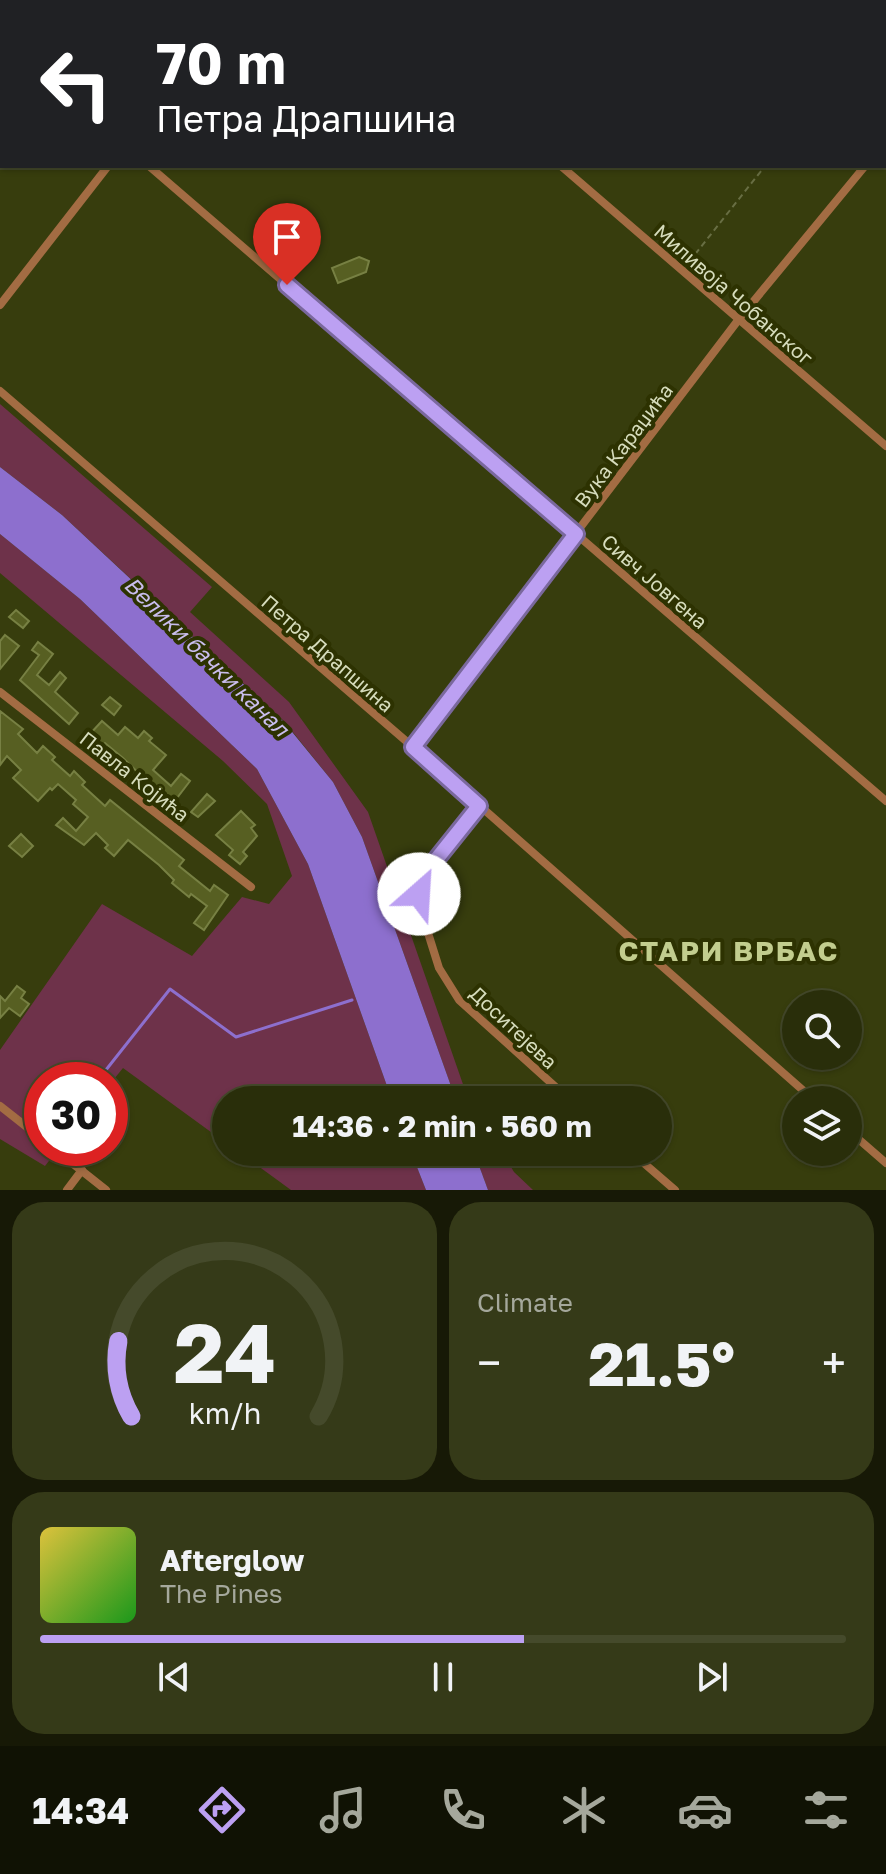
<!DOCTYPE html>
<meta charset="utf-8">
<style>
:root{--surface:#292e0a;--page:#353a18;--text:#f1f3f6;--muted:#a5a89c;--line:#454a2b;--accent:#bca0f2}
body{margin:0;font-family:"Golos Text",sans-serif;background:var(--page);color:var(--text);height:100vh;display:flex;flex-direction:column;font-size:30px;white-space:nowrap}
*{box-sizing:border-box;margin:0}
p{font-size:26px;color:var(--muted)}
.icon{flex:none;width:44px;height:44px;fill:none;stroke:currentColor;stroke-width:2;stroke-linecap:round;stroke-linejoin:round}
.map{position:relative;height:1190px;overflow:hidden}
.details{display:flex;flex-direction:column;gap:12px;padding:12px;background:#171906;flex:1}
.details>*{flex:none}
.hud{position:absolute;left:0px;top:0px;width:886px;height:168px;box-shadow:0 2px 6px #0004,0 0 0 2px var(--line);background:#202124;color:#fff;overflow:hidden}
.buttons{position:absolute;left:782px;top:990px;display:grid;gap:16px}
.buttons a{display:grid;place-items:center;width:80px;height:80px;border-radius:50%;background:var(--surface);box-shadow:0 2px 6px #0004,0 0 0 2px var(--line);font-size:40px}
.speed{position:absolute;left:24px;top:1062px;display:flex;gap:16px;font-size:40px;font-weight:700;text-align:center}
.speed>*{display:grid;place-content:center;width:104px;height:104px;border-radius:50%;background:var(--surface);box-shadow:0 2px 6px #0004,0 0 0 2px var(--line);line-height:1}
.speed .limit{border:12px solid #d22;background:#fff;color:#111}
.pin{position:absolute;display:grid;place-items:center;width:68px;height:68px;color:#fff;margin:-82px -34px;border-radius:50% 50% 50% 0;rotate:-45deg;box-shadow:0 0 8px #0007}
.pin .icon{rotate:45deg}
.me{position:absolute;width:88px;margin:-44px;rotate:26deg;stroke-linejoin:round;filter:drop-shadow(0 0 6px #0008)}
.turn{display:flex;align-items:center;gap:28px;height:168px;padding:0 24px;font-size:36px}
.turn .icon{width:104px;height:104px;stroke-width:2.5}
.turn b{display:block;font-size:56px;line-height:68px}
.big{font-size:60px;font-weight:700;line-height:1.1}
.details .tile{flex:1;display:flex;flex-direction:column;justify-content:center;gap:12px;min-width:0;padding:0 28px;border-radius:32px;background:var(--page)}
.details .dial{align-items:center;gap:0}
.dial svg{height:208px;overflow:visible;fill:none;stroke:var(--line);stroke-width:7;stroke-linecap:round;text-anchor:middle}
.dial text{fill:var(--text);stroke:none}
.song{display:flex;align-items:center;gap:24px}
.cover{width:96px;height:96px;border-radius:12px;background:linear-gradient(135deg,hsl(50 70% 55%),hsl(120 70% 35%))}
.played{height:8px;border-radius:4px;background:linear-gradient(90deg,var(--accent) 60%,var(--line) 60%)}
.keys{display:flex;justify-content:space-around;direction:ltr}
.heat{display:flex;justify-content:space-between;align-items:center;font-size:44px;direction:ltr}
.details .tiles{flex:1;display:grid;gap:12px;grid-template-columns:1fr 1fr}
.tile:last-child{grid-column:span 2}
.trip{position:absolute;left:212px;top:1086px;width:460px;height:80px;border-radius:40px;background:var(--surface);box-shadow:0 2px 6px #0004,0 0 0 2px var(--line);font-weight:700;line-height:80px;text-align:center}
.menu{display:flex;height:128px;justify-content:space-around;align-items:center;background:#101204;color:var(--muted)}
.menu .icon{width:56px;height:56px}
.menu .current{color:var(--accent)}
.menu b{font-size:36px;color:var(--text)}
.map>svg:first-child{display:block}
</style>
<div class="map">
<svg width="886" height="1190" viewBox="0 0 886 1190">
<rect width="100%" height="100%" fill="#373d0d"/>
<g fill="#6e324a">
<polygon points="0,404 212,587 190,612 289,702 368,812 465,1090 471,1100 456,1100 362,837 333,782 284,721 62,515 0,467"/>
<polygon points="0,534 80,599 257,769 308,864 392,1100 226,1100 226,1143 123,1068 110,1084 110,1080 42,1080 42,1148 59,1148 45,1166 0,1139 0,1050 102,904 192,956 242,897 269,904 292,876 267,804 223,761 0,573"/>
<polygon points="239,1152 411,1152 426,1190 291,1190"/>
<polygon points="474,1152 502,1152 514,1172 533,1190 488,1190"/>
</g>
<g fill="#8d6fce">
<polygon points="0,467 62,515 284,722 333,782 362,837 456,1100 392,1100 308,864 257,769 80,599 0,534"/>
<polygon points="411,1152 474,1152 488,1190 426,1190"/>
</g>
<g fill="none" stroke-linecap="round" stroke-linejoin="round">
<polyline stroke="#8d6fce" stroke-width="3" points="98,1080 170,989 236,1037 352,1000"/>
</g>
<g fill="#575f22" stroke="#778043" stroke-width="2">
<polygon points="359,257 369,261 366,272 338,283 332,268"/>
<polygon points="16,610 29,621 23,628 9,617"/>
<polygon points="5,635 19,646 0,669 0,641"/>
<polygon points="38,642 53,654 37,675 49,685 60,672 66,678 55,692 78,713 69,724 20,680 39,655 32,650"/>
<polygon points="110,697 121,706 114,715 102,705"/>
<polygon points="0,711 23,729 18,734 37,753 43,746 55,757 52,760 70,776 74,771 85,782 82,785 105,806 110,800 184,860 179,866 210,891 214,885 228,895 204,930 194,923 207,906 191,894 189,897 172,883 174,880 159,865 128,840 114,856 105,848 108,845 96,833 84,845 56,825 63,818 76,831 88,817 73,804 76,800 58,784 52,790 50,788 38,801 13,778 21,770 7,756 0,765"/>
<polygon points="102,721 118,735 125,727 138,738 144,731 152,738 149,741 166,755 153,770 171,786 181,774 190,781 170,807 144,785 147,781 123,758 105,743 102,746 89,735"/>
<polygon points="207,794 215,801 198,817 191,812"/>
<polygon points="241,811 255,825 251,828 257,836 243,852 247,856 240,864 229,855 233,850 216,835"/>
<polygon points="21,834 33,846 22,857 9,846"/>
<polygon points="17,986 25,992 21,998 29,1004 20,1016 9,1008 0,1018 0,996 5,1001"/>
</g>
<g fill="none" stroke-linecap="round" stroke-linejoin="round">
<g stroke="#686e43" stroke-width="2" stroke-dasharray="6 4" stroke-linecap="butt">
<polyline points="884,17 886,14"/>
<polyline points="689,262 765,166"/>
</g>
<g stroke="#a36c43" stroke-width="8">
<polyline points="370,0 372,2"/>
<polyline points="562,0 565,2"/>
<polyline points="652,0 655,2"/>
<polyline points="237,2 239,0"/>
<polyline points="535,2 537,0"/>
<polyline points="761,2 762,0"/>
<polyline points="818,2 819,0"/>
<polyline points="0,38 2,40"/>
<polyline points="884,107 886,109"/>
<polyline points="884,142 886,140"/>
<polyline points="149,166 886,801"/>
<polyline points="561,166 886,446"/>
<polyline points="0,305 108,166"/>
<polyline points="0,391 413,747 814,1100"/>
<polyline points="0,692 251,887"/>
<polyline points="413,747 739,319 865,166"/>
<polyline points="479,806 423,876 419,894 423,917 439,968 459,1000 570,1100"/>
<polyline points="0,1106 42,1139"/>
<polyline points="848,1130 886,1163"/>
<polyline points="53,1148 106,1190"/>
<polyline points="631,1152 675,1190"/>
<polyline points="67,1190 82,1170"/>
</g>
</g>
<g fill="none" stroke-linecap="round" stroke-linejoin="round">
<defs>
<polyline id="route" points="287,285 576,534 413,747 479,806 423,876 419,894"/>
</defs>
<use href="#route" stroke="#7a689d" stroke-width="20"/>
<use href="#route" stroke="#bca0f2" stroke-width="14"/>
</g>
<g text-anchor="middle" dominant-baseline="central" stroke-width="8" stroke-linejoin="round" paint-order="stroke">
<g font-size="20" fill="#d6dcbc" stroke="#2d3201">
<text transform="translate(734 294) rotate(41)">Миливоја Чобанског</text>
<text transform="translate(623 445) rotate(-53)">Вука Караџића</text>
<text transform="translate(655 581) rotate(41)">Сивч Јовгена</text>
<text transform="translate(328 653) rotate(41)">Петра Драпшина</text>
<text transform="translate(135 776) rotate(38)">Павла Којића</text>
<text transform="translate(514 1027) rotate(43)">Доситејева</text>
</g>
<g font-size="22" font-style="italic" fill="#c9bded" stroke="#2d3201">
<text transform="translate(207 656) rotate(44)">Велики бачки канал</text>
</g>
<g font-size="28" font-weight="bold" letter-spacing="2" fill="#c2cd8e" stroke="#2d3201">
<text x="729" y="950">СТАРИ ВРБАС</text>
</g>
</g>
</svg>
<div class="buttons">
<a><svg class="icon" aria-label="search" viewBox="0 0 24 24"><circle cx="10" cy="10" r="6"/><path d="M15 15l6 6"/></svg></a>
<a><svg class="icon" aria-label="layers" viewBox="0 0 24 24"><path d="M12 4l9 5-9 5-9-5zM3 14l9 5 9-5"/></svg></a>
</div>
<div class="speed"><div class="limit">30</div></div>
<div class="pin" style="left:287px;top:285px;background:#d93025"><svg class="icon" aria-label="arrive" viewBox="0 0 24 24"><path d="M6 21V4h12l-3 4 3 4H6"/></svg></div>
<svg class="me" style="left:419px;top:894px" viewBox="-20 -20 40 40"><circle r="19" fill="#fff"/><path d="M0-13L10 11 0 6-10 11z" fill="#bca0f2"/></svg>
<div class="trip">14:36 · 2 min · 560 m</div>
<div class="hud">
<div class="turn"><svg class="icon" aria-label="left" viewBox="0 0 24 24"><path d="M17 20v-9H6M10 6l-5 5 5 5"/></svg><div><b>70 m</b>Петра Драпшина</div></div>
</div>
</div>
<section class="details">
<div class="tiles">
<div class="tile dial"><svg viewBox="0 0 100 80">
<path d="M14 69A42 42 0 1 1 86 69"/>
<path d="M14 69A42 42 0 0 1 9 40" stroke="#bca0f2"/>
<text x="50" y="56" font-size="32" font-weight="700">24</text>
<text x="50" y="72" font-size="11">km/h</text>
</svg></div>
<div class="tile"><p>Climate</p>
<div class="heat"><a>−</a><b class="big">21.5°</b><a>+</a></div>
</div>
<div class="tile">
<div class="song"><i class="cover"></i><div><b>Afterglow</b><p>The Pines</p></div></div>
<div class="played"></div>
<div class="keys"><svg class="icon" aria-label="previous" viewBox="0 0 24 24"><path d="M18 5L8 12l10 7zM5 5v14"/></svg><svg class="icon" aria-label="pause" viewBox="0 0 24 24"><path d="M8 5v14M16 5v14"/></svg><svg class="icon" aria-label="next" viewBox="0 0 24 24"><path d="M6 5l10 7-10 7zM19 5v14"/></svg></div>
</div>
</div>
</section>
<nav class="menu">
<b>14:34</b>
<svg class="icon current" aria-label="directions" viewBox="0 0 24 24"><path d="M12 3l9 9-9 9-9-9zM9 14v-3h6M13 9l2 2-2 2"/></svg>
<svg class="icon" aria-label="music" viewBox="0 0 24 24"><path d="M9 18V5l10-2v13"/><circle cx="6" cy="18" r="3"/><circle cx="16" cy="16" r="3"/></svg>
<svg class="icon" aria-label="phone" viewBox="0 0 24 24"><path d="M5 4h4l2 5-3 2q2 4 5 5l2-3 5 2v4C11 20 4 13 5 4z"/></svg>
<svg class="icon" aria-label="climate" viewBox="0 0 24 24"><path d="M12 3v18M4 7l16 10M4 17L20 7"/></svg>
<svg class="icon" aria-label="car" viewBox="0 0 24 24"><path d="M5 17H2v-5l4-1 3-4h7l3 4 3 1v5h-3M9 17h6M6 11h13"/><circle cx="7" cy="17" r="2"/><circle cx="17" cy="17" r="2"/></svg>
<svg class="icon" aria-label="filters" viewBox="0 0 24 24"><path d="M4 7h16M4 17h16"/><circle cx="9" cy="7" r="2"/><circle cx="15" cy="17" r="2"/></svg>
</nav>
